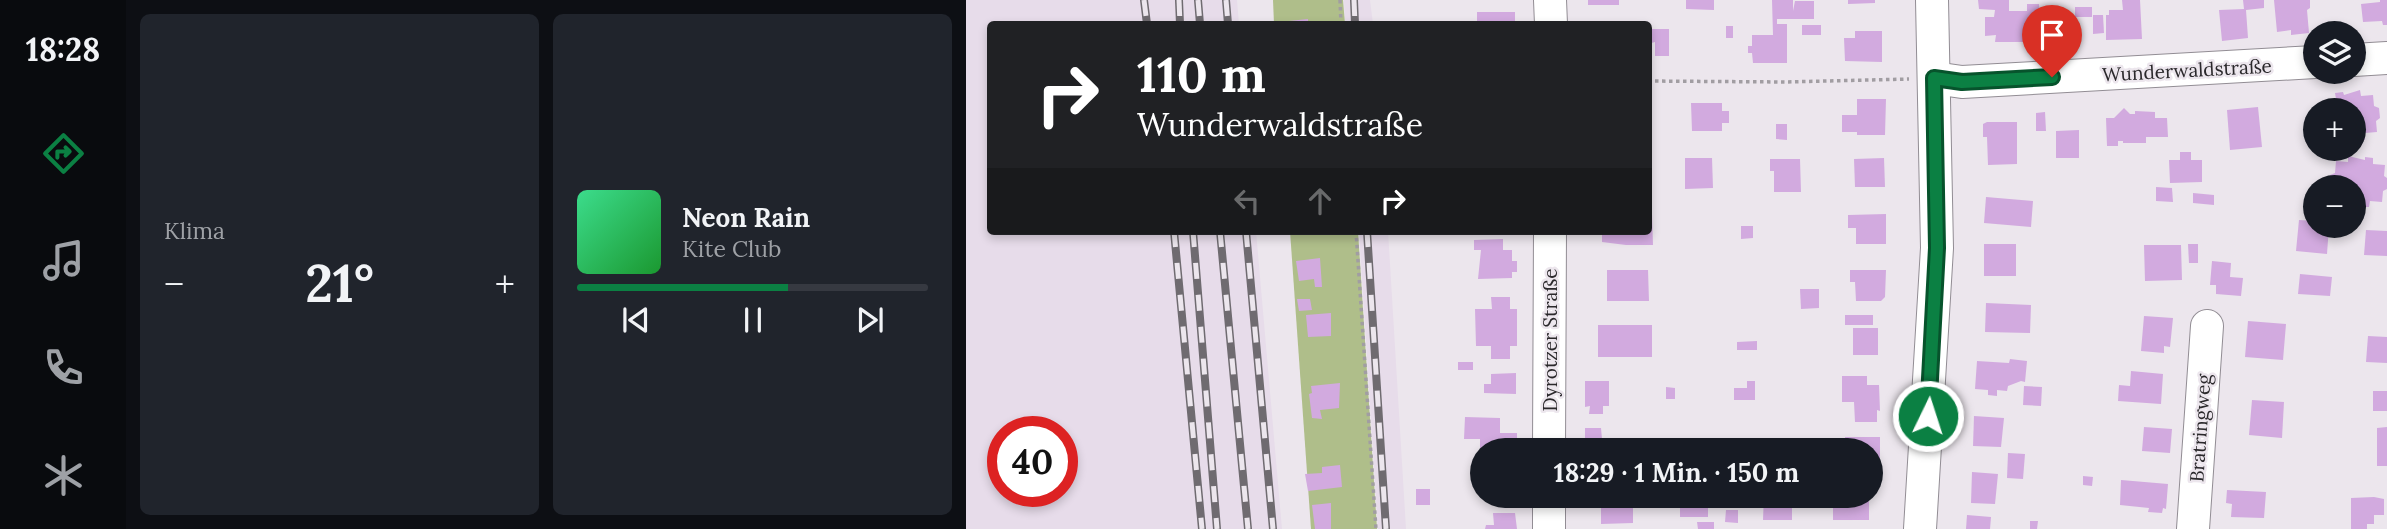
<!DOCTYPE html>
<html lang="de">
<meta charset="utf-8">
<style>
:root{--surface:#171b24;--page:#20242c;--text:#f1f3f6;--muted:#9ea1a6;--line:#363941;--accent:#0b8043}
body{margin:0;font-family:Lora,serif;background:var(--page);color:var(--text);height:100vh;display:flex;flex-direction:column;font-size:26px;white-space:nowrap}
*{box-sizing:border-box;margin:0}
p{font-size:23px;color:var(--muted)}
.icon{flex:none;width:38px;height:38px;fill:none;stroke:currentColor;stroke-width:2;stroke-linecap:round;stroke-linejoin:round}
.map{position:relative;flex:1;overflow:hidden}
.side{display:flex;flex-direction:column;gap:14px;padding:14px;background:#0d0f14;width:840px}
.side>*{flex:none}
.banner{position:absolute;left:21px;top:21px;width:665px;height:214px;border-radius:7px;box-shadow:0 4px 10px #0003;background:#202124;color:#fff;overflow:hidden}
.controls{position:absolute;left:1337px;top:21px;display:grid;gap:14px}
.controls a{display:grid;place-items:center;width:63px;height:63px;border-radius:50%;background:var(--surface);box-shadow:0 4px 10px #0003;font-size:35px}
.speed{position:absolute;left:21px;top:416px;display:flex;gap:14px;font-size:35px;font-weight:700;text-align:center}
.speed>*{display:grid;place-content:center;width:91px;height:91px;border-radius:50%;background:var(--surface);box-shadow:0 4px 10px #0003;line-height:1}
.speed .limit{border:10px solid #d22;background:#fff;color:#111}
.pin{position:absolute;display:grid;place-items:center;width:60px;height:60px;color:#fff;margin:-72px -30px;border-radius:50% 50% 50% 0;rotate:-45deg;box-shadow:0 0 7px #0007}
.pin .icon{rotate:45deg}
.me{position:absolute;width:77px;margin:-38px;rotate:4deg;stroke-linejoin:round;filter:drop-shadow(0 0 5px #0008)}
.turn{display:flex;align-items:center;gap:24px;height:147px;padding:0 35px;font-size:32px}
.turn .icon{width:91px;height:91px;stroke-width:2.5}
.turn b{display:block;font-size:49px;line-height:60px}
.lanes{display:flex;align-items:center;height:66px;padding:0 35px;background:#0003;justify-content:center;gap:35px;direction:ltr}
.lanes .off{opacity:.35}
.big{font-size:52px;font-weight:700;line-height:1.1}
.side .tile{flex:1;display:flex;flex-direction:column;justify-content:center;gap:10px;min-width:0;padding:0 24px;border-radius:10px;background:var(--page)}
.song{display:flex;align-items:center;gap:21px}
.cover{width:84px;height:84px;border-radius:10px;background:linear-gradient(135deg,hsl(150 70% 55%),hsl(130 70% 35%))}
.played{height:7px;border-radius:4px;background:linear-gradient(90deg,var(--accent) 60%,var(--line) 60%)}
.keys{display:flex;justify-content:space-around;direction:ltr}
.heat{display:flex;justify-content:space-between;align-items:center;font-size:38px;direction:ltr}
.side .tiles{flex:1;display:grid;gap:14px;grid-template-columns:repeat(2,1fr)}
.trip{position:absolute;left:504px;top:438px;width:413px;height:70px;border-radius:35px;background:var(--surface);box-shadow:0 4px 10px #0003;font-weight:700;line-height:70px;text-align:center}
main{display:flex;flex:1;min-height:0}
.menu{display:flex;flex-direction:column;width:126px;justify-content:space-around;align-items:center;background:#090b0e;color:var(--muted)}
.menu .icon{width:49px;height:49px}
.menu .current{color:var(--accent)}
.menu b{font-size:32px;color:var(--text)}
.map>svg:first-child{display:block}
</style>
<main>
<nav class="menu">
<b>18:28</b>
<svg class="icon current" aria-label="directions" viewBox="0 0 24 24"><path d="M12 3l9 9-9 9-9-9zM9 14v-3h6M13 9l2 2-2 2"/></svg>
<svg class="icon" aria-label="music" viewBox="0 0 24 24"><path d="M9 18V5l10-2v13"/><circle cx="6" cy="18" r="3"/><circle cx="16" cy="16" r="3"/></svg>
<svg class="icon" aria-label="phone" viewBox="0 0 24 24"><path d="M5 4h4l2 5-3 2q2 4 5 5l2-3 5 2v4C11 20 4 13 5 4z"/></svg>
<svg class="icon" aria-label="climate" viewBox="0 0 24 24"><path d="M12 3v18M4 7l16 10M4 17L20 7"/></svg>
</nav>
<section class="side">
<div class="tiles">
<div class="tile"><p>Klima</p>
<div class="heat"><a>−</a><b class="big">21°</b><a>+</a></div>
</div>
<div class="tile">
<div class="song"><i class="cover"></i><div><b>Neon Rain</b><p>Kite Club</p></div></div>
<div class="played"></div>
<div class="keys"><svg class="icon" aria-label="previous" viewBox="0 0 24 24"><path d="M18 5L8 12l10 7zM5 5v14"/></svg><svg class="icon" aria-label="pause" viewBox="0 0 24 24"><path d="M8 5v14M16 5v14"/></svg><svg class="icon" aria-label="next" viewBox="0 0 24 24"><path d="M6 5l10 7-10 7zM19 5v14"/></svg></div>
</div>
</div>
</section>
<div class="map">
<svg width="1421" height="529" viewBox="0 0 1421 529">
<rect width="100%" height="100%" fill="#ece6ed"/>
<g fill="#e7dcea" fill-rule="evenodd">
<path d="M0 0H271L273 24H24V231H290L316 529H0ZM37 432H96V492H37Z"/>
<polygon points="378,0 404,0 407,24 379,24"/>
<polygon points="393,231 422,231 440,529 412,529"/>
</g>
<g fill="#afbe8a">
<polygon points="307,0 377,0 379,24 308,24"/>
<polygon points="324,231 392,231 411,529 345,529"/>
</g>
<g fill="#d2aadf">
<rect x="622" y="0" width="31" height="5"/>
<polygon points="720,0 748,0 748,10 720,9"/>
<polygon points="806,0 827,0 827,11 829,1 848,1 848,19 811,19 811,24 821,24 821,63 787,63 786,53 782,53 782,46 786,46 786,35 807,35"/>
<polygon points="882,0 909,0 909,3 882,4"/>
<polygon points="1012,0 1043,0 1043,11 1061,11 1061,4 1073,4 1074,19 1078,19 1079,49 1062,49 1062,42 1029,42 1030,35 1019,36 1019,17 1028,17 1029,10 1013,9"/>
<polygon points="1156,0 1174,0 1176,39 1140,40 1140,15 1143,15 1143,10 1157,10"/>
<polygon points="1277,0 1298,0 1298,8 1280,10 1282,38 1256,41 1253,10 1278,9"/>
<polygon points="1308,0 1344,0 1344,8 1341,10 1343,33 1325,35 1325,30 1311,32"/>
<polygon points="1414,0 1421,0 1421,25 1417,25 1416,21 1397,22 1395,4 1414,2"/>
<rect x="1109" y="7" width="17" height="10"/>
<rect x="511" y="12" width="38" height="12"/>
<polygon points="1127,15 1137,15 1138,33 1127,34"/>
<polygon points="342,19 342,24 324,24 323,21"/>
<rect x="434" y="21" width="29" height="3"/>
<rect x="836" y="25" width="19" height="10"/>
<rect x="760" y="26" width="7" height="12"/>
<polygon points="682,29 703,29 703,56 689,56 689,42 682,44"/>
<polygon points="889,31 916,31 916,62 879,61 878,38 889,38"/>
<polygon points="1394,90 1395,96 1407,95 1408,106 1413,108 1414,118 1410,121 1411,132 1399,133 1399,140 1391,140 1391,137 1388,138 1388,110 1359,110 1358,100 1370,99 1369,93 1377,92 1378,95"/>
<polygon points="891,99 920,99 919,135 891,135 891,132 876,132 876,115 891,115"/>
<polygon points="725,103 756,103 756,111 763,111 763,123 756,123 756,131 726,131"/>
<polygon points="1292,107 1296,147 1264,150 1261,110"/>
<polygon points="1158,108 1164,114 1169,114 1169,111 1189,112 1189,118 1201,118 1202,137 1180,137 1180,143 1157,143 1157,141 1152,141 1152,146 1141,146 1140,118 1148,118"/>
<polygon points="1079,112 1080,131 1070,131 1070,113"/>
<polygon points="1021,122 1051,122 1051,164 1022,165 1021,137 1017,137 1017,124"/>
<polygon points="810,124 821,124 821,140 810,139"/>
<polygon points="1113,130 1113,158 1090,158 1090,131"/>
<polygon points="1214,152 1225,152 1225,160 1236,160 1236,182 1204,183 1203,160 1214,160"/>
<polygon points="1382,156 1399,160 1399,157 1407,158 1407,164 1419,165 1418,176 1421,178 1421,189 1417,191 1416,202 1404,201 1403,207 1395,207 1395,204 1388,203 1388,187 1367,187 1363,184 1364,175 1369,173 1370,161 1382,162"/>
<polygon points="719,158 746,158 747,188 719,189"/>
<polygon points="918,158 919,187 889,187 888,159"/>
<polygon points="804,159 834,159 835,192 808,192 808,171 804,171"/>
<polygon points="1190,187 1206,188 1207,202 1190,201"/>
<polygon points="1227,193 1248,195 1248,205 1227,203"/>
<polygon points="1020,197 1067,201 1065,227 1018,223"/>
<polygon points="682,214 686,214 687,245 660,245 636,242 636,231 682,231"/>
<polygon points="920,214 920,244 890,244 890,228 882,228 882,215"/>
<polygon points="1333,220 1349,221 1349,226 1363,226 1361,254 1330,251"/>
<polygon points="775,226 787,226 787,238 775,239"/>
<polygon points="1400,230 1421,231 1421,256 1398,255"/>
<polygon points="537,239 537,250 546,250 546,261 551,261 551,272 546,272 546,278 512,279 515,250 508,250 508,240"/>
<rect x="1018" y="244" width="32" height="32"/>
<polygon points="1222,244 1232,244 1232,263 1223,263"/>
<polygon points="1178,245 1215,245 1216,280 1179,281"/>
<polygon points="354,258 356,287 349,287 348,279 333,281 330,261"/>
<polygon points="1246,261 1265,263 1264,277 1277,278 1275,296 1250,294 1250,285 1244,285"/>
<polygon points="641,270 682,270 683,301 641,301"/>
<polygon points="884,270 920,270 919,297 915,301 890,301 889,282 884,282"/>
<polygon points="1334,274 1366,277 1364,296 1332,294"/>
<polygon points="834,289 853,289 853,308 835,309"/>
<polygon points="525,297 544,297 544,309 551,309 551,346 544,346 544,359 525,359 525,346 510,346 509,309 526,309"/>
<polygon points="331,299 344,299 346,310 333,311"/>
<polygon points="1020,303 1065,305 1064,333 1019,332"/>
<polygon points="365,313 365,336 342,337 340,315"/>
<rect x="879" y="315" width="28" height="10"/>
<polygon points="1178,316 1207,318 1204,347 1198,346 1198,353 1175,351"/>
<polygon points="1282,321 1320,324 1317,360 1279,357"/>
<rect x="632" y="325" width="54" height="32"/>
<rect x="887" y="328" width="25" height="27"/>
<polygon points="1402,336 1421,337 1421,363 1400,362"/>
<polygon points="791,341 791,350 771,350 771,342"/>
<polygon points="1044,359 1061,361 1059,382 1055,381 1042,386 1041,391 1031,390 1031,396 1022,395 1022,390 1009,389 1011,361 1043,363"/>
<rect x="492" y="362" width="15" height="8"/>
<polygon points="1165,371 1197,374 1195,404 1152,401 1153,385 1164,386"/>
<polygon points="550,373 550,394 518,393 518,384 525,384 525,374"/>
<polygon points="876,376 901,376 901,385 913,385 914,411 911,410 911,422 889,422 888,402 876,402"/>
<polygon points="619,381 643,381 643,406 637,406 637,414 623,414 624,406 619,407"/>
<polygon points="781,381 789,381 789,400 768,400 768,388 781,388"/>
<polygon points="374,383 373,408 354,410 356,419 346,418 343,394 346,393 345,386"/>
<polygon points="1058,386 1076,387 1075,406 1057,405"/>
<polygon points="700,387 709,388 709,399 700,399"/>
<rect x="1407" y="391" width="14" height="20"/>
<polygon points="1286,400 1318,402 1316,438 1283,435"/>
<polygon points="1008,416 1038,418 1035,447 1007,446"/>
<polygon points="499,417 534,418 534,433 551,433 551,450 514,450 514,439 498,439"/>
<polygon points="1178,427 1206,429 1204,453 1176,451"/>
<polygon points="1421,427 1421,466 1411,466 1411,428"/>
<polygon points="619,428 635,428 636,439 643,439 644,450 619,450"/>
<polygon points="879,437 914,437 914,468 905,468 905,450 880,450"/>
<polygon points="1042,453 1059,454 1057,479 1041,478"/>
<polygon points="374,465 376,487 342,491 339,474 356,473 356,467"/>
<polygon points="1006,472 1032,474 1029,504 1005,503"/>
<polygon points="1117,476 1127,477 1126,486 1117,485"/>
<polygon points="1155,480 1202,484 1200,509 1197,508 1196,513 1182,512 1183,508 1154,505"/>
<rect x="450" y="489" width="14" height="16"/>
<polygon points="1261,490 1300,492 1298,518 1265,517 1266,504 1260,503"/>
<rect x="527" y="495" width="24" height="6"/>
<polygon points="635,495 667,495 667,523 635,524"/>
<rect x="714" y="495" width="28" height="22"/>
<polygon points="798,495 826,495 826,520 797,520"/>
<polygon points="876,495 903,495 903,520 867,520 867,505 876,505"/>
<polygon points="1408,497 1418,499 1418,515 1408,515 1408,524 1401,524 1401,529 1385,529 1385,498"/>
<polygon points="365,503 365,529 349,529 346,505"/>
<polygon points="760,510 772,510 772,523 759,522"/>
<polygon points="527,513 549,513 551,529 519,529 520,525 528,525"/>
<polygon points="1001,515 1025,517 1024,529 1000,529"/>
<polygon points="1064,521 1072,521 1071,529 1064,529"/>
<polygon points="731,522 748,522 748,529 732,529"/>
</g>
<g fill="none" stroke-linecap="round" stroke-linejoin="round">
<defs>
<g id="minor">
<polyline points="584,0 585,24"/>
<polyline points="1388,60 1421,58"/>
<polyline points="968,78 996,82 1349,62"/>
<polyline points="583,450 584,231"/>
<polyline points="583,529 583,495"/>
<polyline points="954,529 971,248 966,0"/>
<polyline points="1227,529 1241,326"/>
</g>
</defs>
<use href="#minor" stroke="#928d94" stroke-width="34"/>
<g stroke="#a19da2" stroke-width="3.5" stroke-dasharray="3.5 3.5" stroke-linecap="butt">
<polyline points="374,0 375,24"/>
<polyline points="682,81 820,82 943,79"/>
<polyline points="390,231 410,529"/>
</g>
<use href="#minor" stroke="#fff" stroke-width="32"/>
<defs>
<g id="rail">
<polyline points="178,0 181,24"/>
<polyline points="213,0 214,24"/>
<polyline points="232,0 234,24"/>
<polyline points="260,0 262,24"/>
<polyline points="388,0 389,24"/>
<polyline points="208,231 236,529"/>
<polyline points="227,231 251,529"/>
<polyline points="254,231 282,529"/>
<polyline points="280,231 307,529"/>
<polyline points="401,231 420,529"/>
</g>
</defs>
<use href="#rail" stroke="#6f6b70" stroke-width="8"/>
<use href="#rail" stroke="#ece6ed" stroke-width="5" stroke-dasharray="16" stroke-linecap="butt"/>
</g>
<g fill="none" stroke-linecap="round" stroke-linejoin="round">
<defs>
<polyline id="route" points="962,416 971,248 968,78 996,82 1086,77"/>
</defs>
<use href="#route" stroke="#07532c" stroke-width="18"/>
<use href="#route" stroke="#0b8043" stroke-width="12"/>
</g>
<g text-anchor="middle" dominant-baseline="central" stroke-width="5" stroke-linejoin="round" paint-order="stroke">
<g font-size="19" fill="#2a282b" stroke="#ece6ed">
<text transform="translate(1221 70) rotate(-3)">Wunderwaldstraße</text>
<text transform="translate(584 340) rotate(-90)">Dyrotzer Straße</text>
<text transform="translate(1234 428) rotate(-86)">Bratringweg</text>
</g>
</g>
</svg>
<div class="controls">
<a><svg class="icon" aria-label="layers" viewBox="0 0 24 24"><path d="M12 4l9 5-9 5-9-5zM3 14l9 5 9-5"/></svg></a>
<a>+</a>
<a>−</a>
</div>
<div class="speed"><div class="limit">40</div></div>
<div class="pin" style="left:1086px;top:77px;background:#d93025"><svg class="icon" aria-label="arrive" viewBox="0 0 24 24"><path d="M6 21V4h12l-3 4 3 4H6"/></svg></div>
<svg class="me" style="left:962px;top:416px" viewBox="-20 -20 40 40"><circle r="17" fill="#0b8043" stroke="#fff" stroke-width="3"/><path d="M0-11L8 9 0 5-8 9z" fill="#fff"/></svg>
<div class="trip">18:29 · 1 Min. · 150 m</div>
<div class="banner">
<div class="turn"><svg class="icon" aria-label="right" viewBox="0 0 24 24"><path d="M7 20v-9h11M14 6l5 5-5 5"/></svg><div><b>110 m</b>Wunderwaldstraße</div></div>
<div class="lanes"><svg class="icon off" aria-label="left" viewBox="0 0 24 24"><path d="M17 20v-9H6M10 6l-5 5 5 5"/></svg><svg class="icon off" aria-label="ahead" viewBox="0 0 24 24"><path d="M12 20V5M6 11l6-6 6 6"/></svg><svg class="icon" aria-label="right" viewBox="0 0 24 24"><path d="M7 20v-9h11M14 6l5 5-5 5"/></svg></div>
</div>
</div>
</main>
